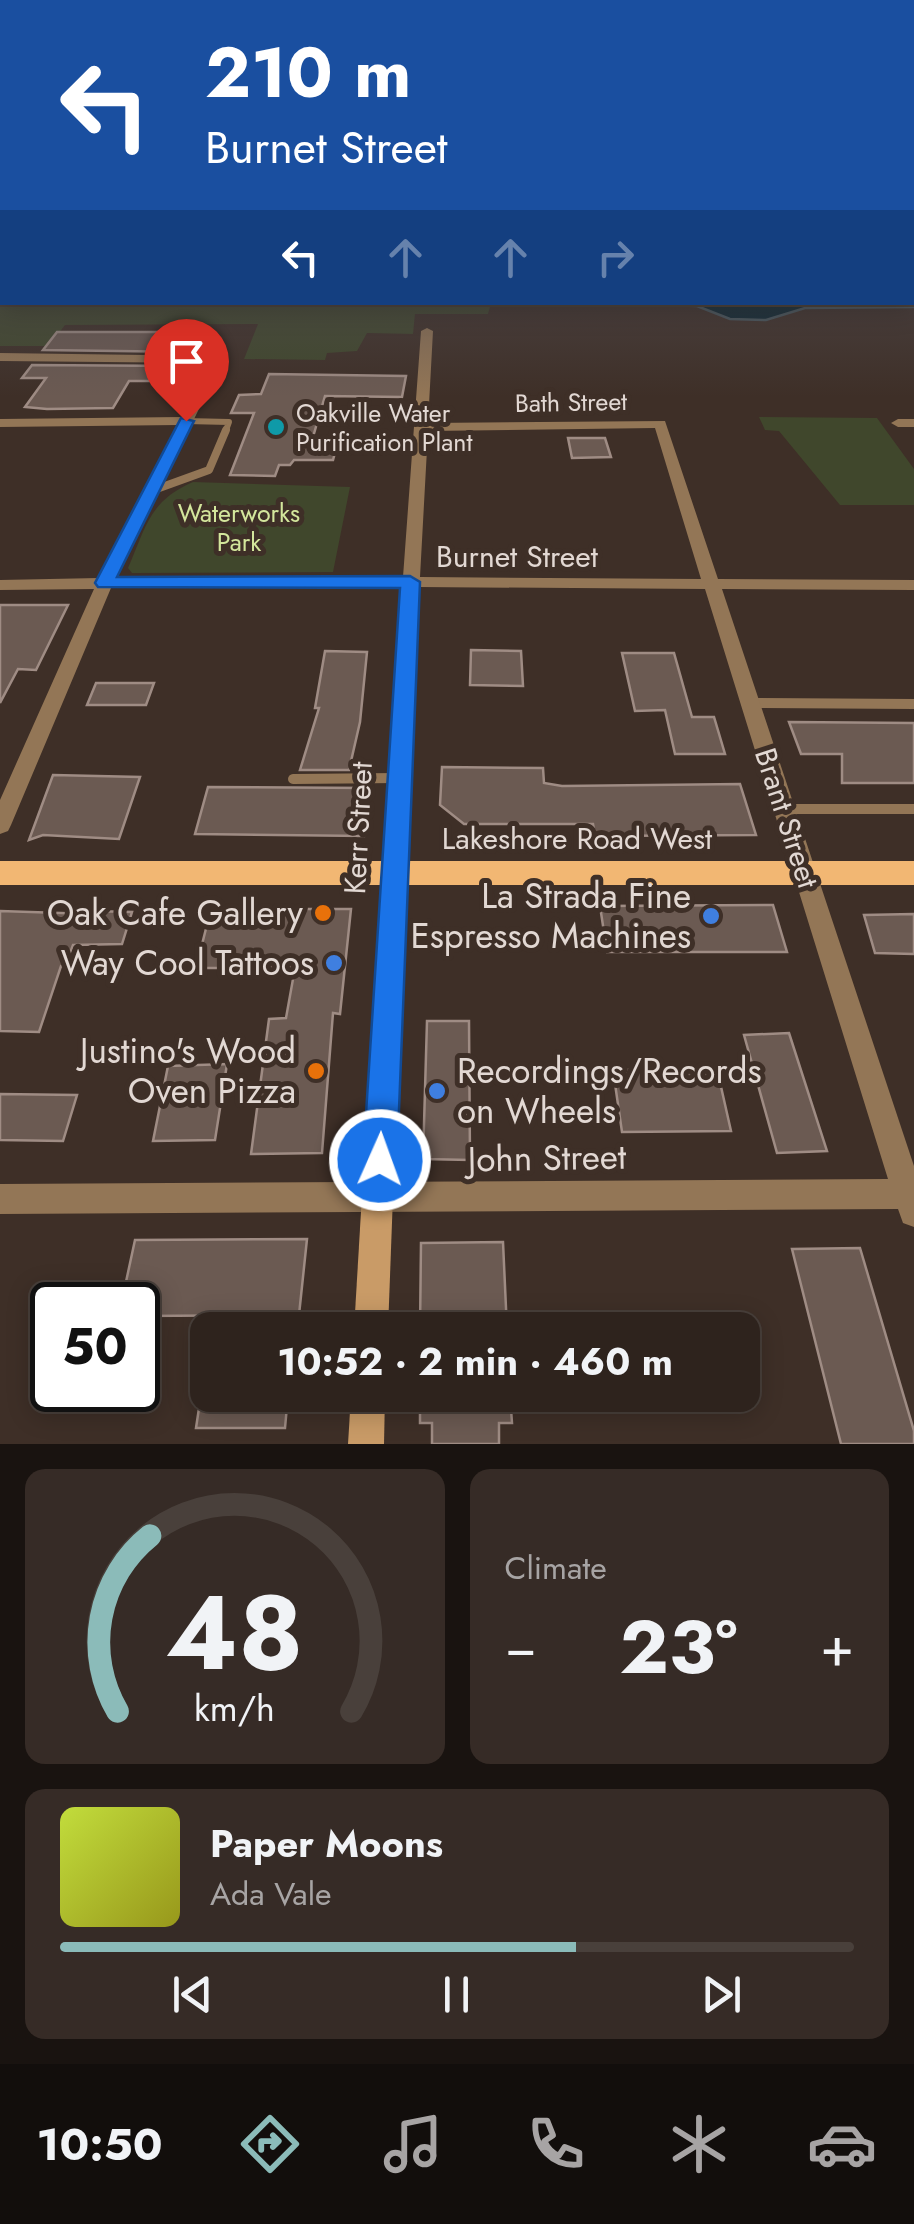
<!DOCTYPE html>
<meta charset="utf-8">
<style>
:root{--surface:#2e231d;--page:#362b26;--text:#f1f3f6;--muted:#a7a4a4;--line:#49403b;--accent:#8bbbb9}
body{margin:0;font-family:Jost,sans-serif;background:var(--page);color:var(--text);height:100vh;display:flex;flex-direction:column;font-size:38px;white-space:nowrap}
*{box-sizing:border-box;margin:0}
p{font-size:32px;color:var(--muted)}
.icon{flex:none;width:55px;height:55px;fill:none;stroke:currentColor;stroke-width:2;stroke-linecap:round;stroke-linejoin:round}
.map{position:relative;height:1444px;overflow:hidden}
.sheet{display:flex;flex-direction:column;gap:25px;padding:25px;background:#191310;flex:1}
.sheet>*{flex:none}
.guide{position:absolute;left:0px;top:0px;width:915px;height:305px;box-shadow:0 5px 25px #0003,0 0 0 2px var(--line);background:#1a4fa0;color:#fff;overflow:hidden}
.speed{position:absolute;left:30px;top:1282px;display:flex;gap:20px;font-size:50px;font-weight:700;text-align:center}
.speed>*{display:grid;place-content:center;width:130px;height:130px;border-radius:50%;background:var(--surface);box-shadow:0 5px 25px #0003,0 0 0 2px var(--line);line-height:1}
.speed .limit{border:5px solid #111;border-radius:15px;background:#fff;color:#111}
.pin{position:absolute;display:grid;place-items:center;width:85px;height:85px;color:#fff;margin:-102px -42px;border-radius:50% 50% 50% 0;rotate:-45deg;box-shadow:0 0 10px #0007}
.pin .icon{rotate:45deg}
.me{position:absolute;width:110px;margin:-55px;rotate:2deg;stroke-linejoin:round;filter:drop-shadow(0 0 8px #0008)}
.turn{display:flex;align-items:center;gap:35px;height:210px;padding:0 40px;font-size:45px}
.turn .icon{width:130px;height:130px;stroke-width:2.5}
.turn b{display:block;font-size:70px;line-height:85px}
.lanes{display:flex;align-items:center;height:95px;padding:0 40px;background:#0003;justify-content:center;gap:50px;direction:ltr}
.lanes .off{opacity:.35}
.big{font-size:75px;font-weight:700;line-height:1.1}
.sheet .widget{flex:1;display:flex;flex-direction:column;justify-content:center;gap:15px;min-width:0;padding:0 35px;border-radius:20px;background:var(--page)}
.sheet .dial{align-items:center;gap:0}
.dial svg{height:260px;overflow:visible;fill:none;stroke:var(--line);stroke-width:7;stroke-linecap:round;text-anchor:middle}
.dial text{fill:var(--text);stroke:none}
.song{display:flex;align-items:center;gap:30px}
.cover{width:120px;height:120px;border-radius:15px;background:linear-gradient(135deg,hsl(70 70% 55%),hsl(60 70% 35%))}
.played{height:10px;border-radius:5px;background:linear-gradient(90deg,var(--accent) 65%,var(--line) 65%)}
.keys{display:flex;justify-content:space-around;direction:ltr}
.heat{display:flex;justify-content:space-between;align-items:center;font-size:55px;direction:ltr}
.sheet .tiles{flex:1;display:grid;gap:25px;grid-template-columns:1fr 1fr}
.widget:last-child{grid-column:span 2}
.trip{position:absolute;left:190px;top:1312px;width:570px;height:100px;border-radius:20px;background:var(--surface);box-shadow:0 5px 25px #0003,0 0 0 2px var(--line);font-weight:700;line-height:100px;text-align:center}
.tab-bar{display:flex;height:160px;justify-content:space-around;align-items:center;background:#120e0c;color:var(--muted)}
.tab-bar .icon{width:70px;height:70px}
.tab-bar .active{color:var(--accent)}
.tab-bar b{font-size:45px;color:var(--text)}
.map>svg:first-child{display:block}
</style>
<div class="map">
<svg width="914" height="1444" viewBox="0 0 914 1444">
<rect width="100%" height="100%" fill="#3e2f27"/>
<g fill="#40472c">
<polygon points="0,291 2,302 143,302 169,307 238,302 491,303 488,314 415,314 413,334 367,333 357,351 327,353 325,360 244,359 258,324 65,325 49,346 0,346"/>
<polygon points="759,417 877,418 914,469 914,505 840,505 779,431 765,430"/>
<path d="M193 482 350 487 333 572 132 573 128 568C146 527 149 501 193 482Z"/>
</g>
<polygon fill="#05232f" stroke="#475960" stroke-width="2.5" points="914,195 914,307 805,308 766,320 730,319 697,306 604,303 912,302"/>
<g fill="#6b5a52" stroke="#9f8c84" stroke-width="2.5">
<polygon points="57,332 202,332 191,352 43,350"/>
<polygon points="32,365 183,366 175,381 129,381 113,408 47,409 25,407 46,378 22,378"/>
<polygon points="269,374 406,376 402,397 325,396 313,437 339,438 333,460 294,460 290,465 279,465 275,476 230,475 254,413 231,413 239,395 261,394"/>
<polygon points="568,438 605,438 611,457 572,458"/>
<polygon points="0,605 68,605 36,670 18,669 0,703"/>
<polygon points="471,650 521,651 523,686 470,685"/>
<polygon points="325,651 367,652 360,722 349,770 300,770 319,708 315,708"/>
<polygon points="622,653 674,653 692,717 714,717 725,754 675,754 665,710 635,711"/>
<polygon points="96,683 154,683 146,705 87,705"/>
<polygon points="789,722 914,723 914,783 842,783 842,754 801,754"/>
<polygon points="442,767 543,768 544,783 562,786 740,784 756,835 595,836 593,824 464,824 440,805"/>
<polygon points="53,775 140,777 119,839 43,835 29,840"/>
<polygon points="208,787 369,788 364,836 195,834"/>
<polygon points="773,905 787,952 607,952 600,906"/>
<polygon points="211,909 351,909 340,1014 333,1013 322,1153 251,1154 269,1019 286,1018 295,968 196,968"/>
<polygon points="0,911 91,914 92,911 132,912 122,944 73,945 65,966 61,966 39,1032 0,1031"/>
<polygon points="914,914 914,954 875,953 864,915"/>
<polygon points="427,1021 469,1021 470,1160 423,1159"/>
<polygon points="789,1033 827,1151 777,1153 744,1035"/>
<polygon points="227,1064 215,1140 153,1141 168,1066"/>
<polygon points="717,1069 731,1131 622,1132 613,1070"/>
<polygon points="0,1094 77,1095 63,1141 0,1140"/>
<polygon points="307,1239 299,1315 138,1316 138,1305 121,1305 135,1240"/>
<polygon points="503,1242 507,1330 420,1330 421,1243"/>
<polygon points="860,1248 914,1431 914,1444 841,1444 792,1249"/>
<polygon points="201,1395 288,1395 285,1428 196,1428"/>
<polygon points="420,1395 510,1395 512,1423 499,1423 499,1444 432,1444 432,1423 420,1423"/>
</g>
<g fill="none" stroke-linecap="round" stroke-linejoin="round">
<polyline stroke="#937656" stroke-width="6" points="186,421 229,422 225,433"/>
<polyline stroke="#937656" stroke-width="8" points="151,491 209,470 226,430"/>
<g stroke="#937656" stroke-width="10">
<polyline points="750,703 914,704"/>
<polyline points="293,779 398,778"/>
<polyline points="785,809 914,809"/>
</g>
<g fill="#937656" fill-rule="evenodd">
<path d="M427 328 433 331 428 423 665 421 718 579 914 580V590L722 589 914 1166V1227L903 1223 898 1209 0 1214V1184L888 1179 705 589 419 587 405 873 401 880 393 883 385 880 381 873 402 587 111 588 11 825 8 831 0 834V800L94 589 0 590V580L99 578 178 425 0 427V419L182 417 209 363 0 361V353L217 356 223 360 116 578 403 577 421 331ZM655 428 701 579 420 577 428 431Z"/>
<polygon points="914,419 914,427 898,427 891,423 898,419"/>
</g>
<g fill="#c99b67" fill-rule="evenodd">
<polygon points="393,863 401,866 405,873 388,1330 354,1330 381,873 385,866"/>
<polygon points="351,1395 385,1395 384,1444 348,1444"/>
</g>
<rect fill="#f2b773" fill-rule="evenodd" x="0" y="861" width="914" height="24"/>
</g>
<linearGradient id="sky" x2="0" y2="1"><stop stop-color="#221a15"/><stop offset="0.49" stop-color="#524d52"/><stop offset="1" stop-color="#524d52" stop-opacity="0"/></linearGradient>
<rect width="914" height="397" fill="url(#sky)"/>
<polygon fill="#1a73e8" stroke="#114b97" stroke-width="2.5" points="181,418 194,421 117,577 410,576 420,582 397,1160 392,1172 380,1177 368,1172 363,1160 400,588 98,587 95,583"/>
<circle fill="#0f9aa8" stroke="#3e2f27" stroke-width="4" cx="276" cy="427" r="10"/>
<g fill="#e8710a" stroke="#3e2f27" stroke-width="4">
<circle cx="323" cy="913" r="10"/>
<circle cx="316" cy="1071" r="10"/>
</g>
<g fill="#3f7fe0" stroke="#3e2f27" stroke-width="4">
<circle cx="711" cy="916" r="10"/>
<circle cx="334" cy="963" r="10"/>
<circle cx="437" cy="1091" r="10"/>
</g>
<g text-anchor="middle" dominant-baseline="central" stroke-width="10" stroke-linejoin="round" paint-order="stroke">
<g font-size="25" fill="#e2d8d3" stroke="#3e2f27">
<text transform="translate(571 402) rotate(-1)">Bath Street</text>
</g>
<g font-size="25" fill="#e2d8d3" stroke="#3e2f27" text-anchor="start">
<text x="296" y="413">Oakville Water<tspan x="296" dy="29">Purification Plant</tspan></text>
</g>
<g font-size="25" fill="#d3e69c" stroke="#3e2f27">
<text x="239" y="513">Waterworks<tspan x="239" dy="29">Park</tspan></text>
</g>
<g font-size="30" fill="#e2d8d3" stroke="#3e2f27">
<text x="517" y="556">Burnet Street</text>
<text transform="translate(787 818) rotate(72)">Brant Street</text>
<text transform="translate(358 828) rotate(-87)">Kerr Street</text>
<text x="577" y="838">Lakeshore Road West</text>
</g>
<g font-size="35" fill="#e2d8d3" stroke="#3e2f27" text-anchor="end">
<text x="691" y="896">La Strada Fine<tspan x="691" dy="40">Espresso Machines</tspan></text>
<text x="303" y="913">Oak Cafe Gallery</text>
<text x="314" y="963">Way Cool Tattoos</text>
<text x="296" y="1051">Justino's Wood<tspan x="296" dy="40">Oven Pizza</tspan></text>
<text x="457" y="1071" text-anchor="start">Recordings/Records<tspan x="457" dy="40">on Wheels</tspan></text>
</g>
<g font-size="35" fill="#e2d8d3" stroke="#3e2f27">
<text transform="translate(547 1158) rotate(-1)">John Street</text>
</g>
</g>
</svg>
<div class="speed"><div class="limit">50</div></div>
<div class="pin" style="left:186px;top:421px;background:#d93025"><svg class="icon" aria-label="arrive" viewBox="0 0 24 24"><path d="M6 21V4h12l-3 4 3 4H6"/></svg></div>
<svg class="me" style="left:380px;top:1160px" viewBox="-20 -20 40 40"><circle r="17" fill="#1a73e8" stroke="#fff" stroke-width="3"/><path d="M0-11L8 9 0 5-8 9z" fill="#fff"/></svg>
<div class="trip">10:52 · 2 min · 460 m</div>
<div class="guide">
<div class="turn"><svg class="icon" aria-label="left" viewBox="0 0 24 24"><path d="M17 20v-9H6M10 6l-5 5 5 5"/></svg><div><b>210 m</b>Burnet Street</div></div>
<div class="lanes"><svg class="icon" aria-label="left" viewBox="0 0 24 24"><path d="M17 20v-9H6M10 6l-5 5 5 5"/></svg><svg class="icon off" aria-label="ahead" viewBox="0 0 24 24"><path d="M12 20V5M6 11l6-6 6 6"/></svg><svg class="icon off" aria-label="ahead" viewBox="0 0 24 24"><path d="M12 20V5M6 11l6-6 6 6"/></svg><svg class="icon off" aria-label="right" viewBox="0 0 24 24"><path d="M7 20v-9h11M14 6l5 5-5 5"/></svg></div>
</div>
</div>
<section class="sheet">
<div class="tiles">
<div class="widget dial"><svg viewBox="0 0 100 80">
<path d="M14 69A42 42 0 1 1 86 69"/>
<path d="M14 69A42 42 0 0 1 24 15" stroke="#8bbbb9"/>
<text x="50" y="56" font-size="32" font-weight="700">48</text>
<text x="50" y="72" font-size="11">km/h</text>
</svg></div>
<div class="widget"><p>Climate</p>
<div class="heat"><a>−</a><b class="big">23°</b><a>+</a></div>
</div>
<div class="widget">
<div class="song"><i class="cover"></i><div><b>Paper Moons</b><p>Ada Vale</p></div></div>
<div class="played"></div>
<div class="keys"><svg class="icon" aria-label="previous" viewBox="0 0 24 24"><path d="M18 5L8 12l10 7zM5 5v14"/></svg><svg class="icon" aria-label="pause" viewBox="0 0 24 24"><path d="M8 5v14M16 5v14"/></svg><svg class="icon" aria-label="next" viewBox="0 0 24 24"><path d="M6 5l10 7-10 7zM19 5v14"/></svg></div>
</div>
</div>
</section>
<nav class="tab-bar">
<b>10:50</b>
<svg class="icon active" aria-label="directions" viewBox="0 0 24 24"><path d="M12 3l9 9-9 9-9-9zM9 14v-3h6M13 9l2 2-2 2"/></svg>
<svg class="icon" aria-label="music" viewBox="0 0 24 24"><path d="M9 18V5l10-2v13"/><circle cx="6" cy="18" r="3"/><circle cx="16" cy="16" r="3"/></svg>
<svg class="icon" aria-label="phone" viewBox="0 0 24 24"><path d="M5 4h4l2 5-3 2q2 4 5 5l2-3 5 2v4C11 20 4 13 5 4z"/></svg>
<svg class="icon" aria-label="climate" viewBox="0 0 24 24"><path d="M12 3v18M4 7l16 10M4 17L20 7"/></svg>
<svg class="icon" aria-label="car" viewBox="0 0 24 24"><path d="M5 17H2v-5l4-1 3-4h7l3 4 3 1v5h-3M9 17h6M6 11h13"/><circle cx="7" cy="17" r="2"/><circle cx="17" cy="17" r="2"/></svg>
</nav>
